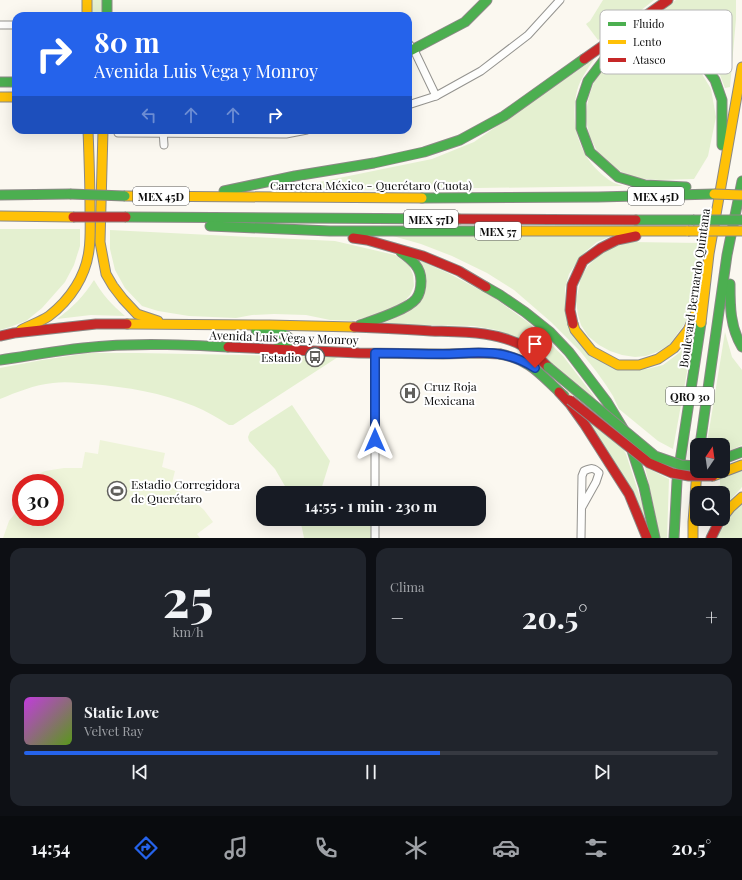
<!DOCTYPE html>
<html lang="es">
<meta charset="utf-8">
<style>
:root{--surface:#171b24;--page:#20242c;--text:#f1f3f6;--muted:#9ea1a6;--line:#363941;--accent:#2563eb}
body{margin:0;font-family:"Playfair Display",serif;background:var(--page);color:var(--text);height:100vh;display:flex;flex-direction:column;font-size:15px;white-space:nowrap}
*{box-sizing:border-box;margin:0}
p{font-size:13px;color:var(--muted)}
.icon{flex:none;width:22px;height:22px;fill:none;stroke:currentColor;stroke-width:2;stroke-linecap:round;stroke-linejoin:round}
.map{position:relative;height:538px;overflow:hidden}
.side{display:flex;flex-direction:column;gap:10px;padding:10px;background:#0d0f14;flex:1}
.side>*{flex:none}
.banner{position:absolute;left:12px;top:12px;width:400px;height:122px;border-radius:12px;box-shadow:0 4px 16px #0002;background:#2563eb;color:#fff;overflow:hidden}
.needle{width:26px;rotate:13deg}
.controls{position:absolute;left:690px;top:438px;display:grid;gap:8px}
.controls a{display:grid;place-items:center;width:40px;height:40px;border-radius:8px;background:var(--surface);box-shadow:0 4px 16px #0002;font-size:20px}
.speed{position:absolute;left:12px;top:474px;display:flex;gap:8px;font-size:20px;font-weight:700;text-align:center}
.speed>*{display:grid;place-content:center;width:52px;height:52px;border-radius:50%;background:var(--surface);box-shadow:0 4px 16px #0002;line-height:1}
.speed .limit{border:6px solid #d22;background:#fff;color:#111}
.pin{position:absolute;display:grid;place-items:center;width:34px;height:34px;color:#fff;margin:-41px -17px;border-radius:50% 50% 50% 0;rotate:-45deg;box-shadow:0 0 4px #0007}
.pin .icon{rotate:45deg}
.me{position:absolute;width:44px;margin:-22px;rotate:0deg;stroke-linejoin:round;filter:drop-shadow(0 0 3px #0008)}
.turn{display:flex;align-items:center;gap:14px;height:84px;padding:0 16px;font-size:18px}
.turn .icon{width:52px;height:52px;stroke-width:2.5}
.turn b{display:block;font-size:28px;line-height:34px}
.lanes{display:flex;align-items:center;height:38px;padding:0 16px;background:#0003;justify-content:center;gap:20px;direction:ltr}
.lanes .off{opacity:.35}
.big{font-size:30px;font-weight:700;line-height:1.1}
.side .tile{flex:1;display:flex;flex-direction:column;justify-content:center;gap:6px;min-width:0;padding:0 14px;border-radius:12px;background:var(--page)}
.side .dial{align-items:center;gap:0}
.dial b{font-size:52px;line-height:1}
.song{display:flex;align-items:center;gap:12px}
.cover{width:48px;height:48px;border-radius:6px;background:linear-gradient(135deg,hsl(290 70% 55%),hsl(90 70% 35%))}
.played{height:4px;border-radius:2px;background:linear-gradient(90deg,var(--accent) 60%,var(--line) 60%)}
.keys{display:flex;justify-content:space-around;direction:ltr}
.heat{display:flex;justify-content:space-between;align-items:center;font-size:22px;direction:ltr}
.side .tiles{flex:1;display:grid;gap:10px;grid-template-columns:1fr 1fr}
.tile:last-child{grid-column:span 2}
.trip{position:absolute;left:256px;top:486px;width:230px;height:40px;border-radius:12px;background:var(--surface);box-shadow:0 4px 16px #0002;font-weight:700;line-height:40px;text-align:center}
.tabs{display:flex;height:64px;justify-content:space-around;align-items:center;background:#090b0e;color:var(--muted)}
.tabs .icon{width:28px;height:28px}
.tabs .active{color:var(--accent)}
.tabs b{font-size:18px;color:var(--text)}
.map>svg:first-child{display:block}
</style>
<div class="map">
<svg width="742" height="538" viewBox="0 0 742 538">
<rect width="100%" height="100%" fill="#fbf8f0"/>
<g fill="#e4f0d0">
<rect x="90" y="0" width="14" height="16"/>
<polygon points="603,0 654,0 626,22 598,40 586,24 590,21"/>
<polygon points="676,0 736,0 736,19 730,87 725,88 720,75 712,63 699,53 659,38 639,38 613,46"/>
<polygon points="650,48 673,54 688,62 702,74 711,89 716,117 708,156 694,179 659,180 634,178 614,168 599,155 590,137 585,117 589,96 595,79 608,64 629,52"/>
<path d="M594 59C588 69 580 79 577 91 569 125 580 160 609 180 613 183 618 184 623 186L275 191 432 159 474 142Z"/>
<polygon points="0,229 80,229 80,246 74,265 65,282 42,308 26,321 10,327 0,330"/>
<polygon points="110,230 335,241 395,255 409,265 413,275 414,286 410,295 403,303 376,315 352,321 330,320 306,315 274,314 252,315 236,318 189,316 158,311 142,306 125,288 115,270 110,249"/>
<polygon points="614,235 597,242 585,252 577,262 569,274 565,288 565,305 584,348 647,369 663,365 679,353 693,339 673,449 658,441 619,409 613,396 606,385 596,371 580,351 551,322 514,290 487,273 452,256 421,244 393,236"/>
<polygon points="632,242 701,243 692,306 689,318 669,345 657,352 646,356 635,357 622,355 610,351 599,345 588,336 581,325 578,315 576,301 581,277 588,266 597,257 607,249"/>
<path d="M419 260 450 274 493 297 529 323 563 356 593 395 626 454 650 528 610 456 543 355 517 339 497 330 474 326 381 324C394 319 406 313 417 303Z"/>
<path d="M94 280C102 294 112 305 125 316L91 315 57 319C72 308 84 296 94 280Z"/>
<polygon points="725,332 732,357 742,370 742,445 725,453 723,450 723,445 720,445 718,441 707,443"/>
<path d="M89 353H138L338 357 233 425H229C218 418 206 411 194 406 162 393 127 387 92 384 80 383 65 381 53 383 34 385 17 392 0 399V368L42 360Z"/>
<polygon points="292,405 330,461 320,493 289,493 275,469 249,441 248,437 250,432"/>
<polygon points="645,467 669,479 667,538 660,538 652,498"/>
<polygon points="742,469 742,487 723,508 723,493 699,493 699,483 707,490 720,485 720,478"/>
<polygon points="742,503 742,538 716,538 734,511"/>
<polygon points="299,519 373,519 373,538 304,538 302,528"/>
</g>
<polygon fill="#eef4d9" points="100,440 165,453 162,467 175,471 171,487 188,496 204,510 213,522 197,534 200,538 3,538 9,521 21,506 21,517 55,517 55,483 32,483 30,478 45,471 64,468 82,468 85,452 98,454"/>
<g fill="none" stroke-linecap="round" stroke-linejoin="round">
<defs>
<g id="street">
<polyline points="0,25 16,25"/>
<polyline points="408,43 414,50 436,96"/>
<polyline points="408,105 436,96 481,71 528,35 560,0"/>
<polyline points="163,130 164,145"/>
<polyline points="118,133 286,134 307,130"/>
<polyline points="375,353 375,493"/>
<polyline points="375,519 375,538"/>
<path d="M581 538 582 476 584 471C591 468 594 467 599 473L596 482 582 507"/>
</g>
<g id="fast">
<polyline points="107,0 107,16"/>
<polyline points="408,52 465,22 487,0"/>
<polyline points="0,82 16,82"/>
<polyline points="686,187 645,185 618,177 590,152 581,128 581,102 588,81 604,60 627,46 654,42 684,49 702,62 715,80 722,100 722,145"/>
<polyline points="224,191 295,176 374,163 424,152 460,140 504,116 584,59"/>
<polyline points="0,195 70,194"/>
<polyline points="422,198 598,197 714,194"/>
<polyline points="126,217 459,219"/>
<polyline points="636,220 693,220"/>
<polyline points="210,226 330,231 483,231"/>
<path d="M730 284C730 306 730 327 742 347"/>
<polyline points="486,287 500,295 525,312 550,332 569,352 607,402 627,435 644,487 655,538"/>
<path d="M360 325C374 320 407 310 416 299 420 294 421 287 421 281 421 267 412 260 401 252"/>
<path d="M256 330 283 334 288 337C289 345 284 348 277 348"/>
<path d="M500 354C532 360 541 376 564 396"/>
<path d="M0 360C35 355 70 348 106 346 146 343 187 345 228 347"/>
<polyline points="700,445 727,255 742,181"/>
<polyline points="723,459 742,452"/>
<polyline points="674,538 677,481 701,323"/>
</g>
<g id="slow">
<polyline points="87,0 87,16"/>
<polyline points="0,97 16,97"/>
<polyline points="103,130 100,242 106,274 113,286 123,299 137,314 158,321"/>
<polyline points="125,196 422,198"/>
<polyline points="0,216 73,217"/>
<polyline points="483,231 688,231"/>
<polyline points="701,323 709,254 742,67"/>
<polyline points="127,324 269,325 354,327"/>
<polyline points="573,324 575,330 592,351 618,365 639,365 658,359 674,348 688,330 695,315 698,303"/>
<path d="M21 330C30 325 40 322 49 316 70 300 86 276 89 250 91 236 90 221 90 207 90 181 89 156 88 130"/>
<polyline points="713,476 742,465"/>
<polyline points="723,517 730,508 742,497"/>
<polyline points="693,538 693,522 697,471"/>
</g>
<g id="jam">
<polyline points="584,59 668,0"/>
<polyline points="459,219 636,220"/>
<polyline points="353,238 367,240 423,256 459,271 486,287"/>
<polyline points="573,324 570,310 572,285 583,261 601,248 617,240 636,236"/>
<path d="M354 327C380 328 405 329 431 331 462 332 497 331 525 347 533 352 541 360 548 367"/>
<polyline points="0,336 14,333 96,324 127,324"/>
<polyline points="228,347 359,353 443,354 479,353 500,354"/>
<polyline points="559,392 570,404 585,425 629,494 647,538"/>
<polyline points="711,538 718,524 722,519"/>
</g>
</defs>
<use href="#street" stroke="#94938f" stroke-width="9"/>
<use href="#fast" stroke="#8b8986" stroke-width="11"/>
<use href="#slow" stroke="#8b8986" stroke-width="11"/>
<use href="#jam" stroke="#8b8986" stroke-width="11"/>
<use href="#street" stroke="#fefefd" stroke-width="7"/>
<use href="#fast" stroke="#4caf50" stroke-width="9"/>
<use href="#slow" stroke="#ffc107" stroke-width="9"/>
<use href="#jam" stroke="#c62828" stroke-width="9"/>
<defs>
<g id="fast-bridge">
<polyline points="70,194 125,196"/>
<polyline points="693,220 742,220"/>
<polyline points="548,367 655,456 681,465 697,466"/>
</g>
<g id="slow-bridge">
<polyline points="714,194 742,195"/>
<polyline points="688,231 742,231"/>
</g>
<g id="jam-bridge">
<polyline points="73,217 126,217"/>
<polyline points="570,400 649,463 672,473 689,476 713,476"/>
</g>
</defs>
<use href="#fast-bridge" stroke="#8b8986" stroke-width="11" stroke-linecap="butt"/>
<use href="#slow-bridge" stroke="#8b8986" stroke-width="11" stroke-linecap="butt"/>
<use href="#jam-bridge" stroke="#8b8986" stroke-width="11" stroke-linecap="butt"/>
<use href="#fast-bridge" stroke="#4caf50" stroke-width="9"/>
<use href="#slow-bridge" stroke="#ffc107" stroke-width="9"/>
<use href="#jam-bridge" stroke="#c62828" stroke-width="9"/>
</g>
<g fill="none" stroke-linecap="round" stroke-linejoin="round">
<defs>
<path id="route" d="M375 440V353C397 353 420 354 443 354 478 353 504 348 535 368"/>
</defs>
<use href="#route" stroke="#184099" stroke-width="10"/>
<use href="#route" stroke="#2563eb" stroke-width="7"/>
</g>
<defs>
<symbol id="bus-ring" viewBox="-11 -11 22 22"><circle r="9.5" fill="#fff" stroke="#605f5c" stroke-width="1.5"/><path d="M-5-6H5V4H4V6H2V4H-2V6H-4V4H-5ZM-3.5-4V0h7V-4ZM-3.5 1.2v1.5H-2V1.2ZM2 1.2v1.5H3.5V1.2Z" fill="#605f5c"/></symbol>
<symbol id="hospital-ring" viewBox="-11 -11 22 22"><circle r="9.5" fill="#fff" stroke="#605f5c" stroke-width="1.5"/><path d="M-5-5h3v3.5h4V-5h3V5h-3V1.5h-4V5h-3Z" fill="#605f5c"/></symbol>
<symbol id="stadium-ring" viewBox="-11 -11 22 22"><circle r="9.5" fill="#fff" stroke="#605f5c" stroke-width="1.5"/><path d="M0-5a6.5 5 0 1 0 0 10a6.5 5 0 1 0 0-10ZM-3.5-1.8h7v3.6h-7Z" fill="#605f5c"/></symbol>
</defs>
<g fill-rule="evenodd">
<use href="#bus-ring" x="304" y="346" width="22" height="22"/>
<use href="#hospital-ring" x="399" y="382" width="22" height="22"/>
<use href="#stadium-ring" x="106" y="480" width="22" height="22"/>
</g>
<g text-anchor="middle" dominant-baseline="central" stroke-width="4" stroke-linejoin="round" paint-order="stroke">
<g fill="#fff" stroke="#565656" stroke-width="1">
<rect x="133" y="187" width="56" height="18" rx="3"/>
<rect x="628" y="187" width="56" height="18" rx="3"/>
<rect x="404" y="210" width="54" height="18" rx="3"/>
<rect x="475" y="222" width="46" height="18" rx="3"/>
<rect x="666" y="387" width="48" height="18" rx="3"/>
</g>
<g font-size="11" font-weight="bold" fill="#0d0d0d">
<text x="161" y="196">MEX 45D</text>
<text x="656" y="196">MEX 45D</text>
<text x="431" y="219">MEX 57D</text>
<text x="498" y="231">MEX 57</text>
<text x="690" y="396">QRO 30</text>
</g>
<g font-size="12" fill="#0d0d0d" stroke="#fff">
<text x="371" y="185">Carretera México - Querétaro (Cuota)</text>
<text transform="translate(694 288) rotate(-82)">Boulevard Bernardo Quintana</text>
<text transform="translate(284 337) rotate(2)">Avenida Luis Vega y Monroy</text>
</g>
<g font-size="12" fill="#0d0d0d" stroke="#fff" text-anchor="start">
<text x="301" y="357" text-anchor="end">Estadio</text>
<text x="424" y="386">Cruz Roja<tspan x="424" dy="14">Mexicana</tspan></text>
<text x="131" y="484">Estadio Corregidora<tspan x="131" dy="14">de Querétaro</tspan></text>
</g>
</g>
<rect x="600" y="10" width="132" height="64" rx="6" fill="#fff" stroke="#b6b6b6" stroke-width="1"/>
<rect x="608" y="22" width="18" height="4" fill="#4caf50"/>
<rect x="608" y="40" width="18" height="4" fill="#ffc107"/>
<rect x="608" y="58" width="18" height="4" fill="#c62828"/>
<g font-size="11" fill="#0d0d0d">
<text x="633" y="28">Fluido</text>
<text x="633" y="46">Lento</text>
<text x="633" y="64">Atasco</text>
</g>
</svg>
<div class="controls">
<a><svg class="needle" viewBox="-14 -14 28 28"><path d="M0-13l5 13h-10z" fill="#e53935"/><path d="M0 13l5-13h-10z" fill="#9ea1a6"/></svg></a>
<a><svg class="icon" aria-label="search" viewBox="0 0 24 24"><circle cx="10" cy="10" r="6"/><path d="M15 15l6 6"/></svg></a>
</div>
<div class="speed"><div class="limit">30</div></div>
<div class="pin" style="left:535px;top:368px;background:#d93025"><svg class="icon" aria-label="arrive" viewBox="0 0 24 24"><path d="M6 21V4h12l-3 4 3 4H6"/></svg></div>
<svg class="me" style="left:375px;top:440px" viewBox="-20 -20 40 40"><path d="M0-17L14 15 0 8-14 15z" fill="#2563eb" stroke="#fff" stroke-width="4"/></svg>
<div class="trip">14:55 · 1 min · 230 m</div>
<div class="banner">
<div class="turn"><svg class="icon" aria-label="right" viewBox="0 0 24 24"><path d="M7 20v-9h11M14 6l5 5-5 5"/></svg><div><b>80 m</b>Avenida Luis Vega y Monroy</div></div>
<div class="lanes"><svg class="icon off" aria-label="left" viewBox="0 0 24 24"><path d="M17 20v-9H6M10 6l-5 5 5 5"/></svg><svg class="icon off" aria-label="ahead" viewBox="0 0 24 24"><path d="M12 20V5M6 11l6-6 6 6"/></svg><svg class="icon off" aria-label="ahead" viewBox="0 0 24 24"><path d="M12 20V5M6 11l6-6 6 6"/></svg><svg class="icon" aria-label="right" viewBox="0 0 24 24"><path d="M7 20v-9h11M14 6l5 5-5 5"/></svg></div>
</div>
</div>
<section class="side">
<div class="tiles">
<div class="tile dial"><b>25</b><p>km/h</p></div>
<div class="tile"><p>Clima</p>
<div class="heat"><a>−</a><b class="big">20.5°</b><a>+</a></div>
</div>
<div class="tile">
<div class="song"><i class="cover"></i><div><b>Static Love</b><p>Velvet Ray</p></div></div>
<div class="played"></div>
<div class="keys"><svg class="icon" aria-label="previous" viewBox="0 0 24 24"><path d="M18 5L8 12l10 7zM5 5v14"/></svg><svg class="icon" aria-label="pause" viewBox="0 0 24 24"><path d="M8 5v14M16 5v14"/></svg><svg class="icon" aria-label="next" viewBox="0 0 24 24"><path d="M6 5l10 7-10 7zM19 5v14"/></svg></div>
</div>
</div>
</section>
<nav class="tabs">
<b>14:54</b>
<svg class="icon active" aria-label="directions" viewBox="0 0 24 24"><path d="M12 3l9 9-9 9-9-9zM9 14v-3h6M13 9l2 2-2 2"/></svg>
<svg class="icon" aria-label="music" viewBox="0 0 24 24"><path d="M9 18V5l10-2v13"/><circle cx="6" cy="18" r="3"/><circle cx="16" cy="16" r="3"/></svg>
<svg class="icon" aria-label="phone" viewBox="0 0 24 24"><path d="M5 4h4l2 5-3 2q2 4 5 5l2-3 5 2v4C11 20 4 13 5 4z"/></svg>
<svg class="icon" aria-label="climate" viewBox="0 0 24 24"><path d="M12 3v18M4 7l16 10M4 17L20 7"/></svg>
<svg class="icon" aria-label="car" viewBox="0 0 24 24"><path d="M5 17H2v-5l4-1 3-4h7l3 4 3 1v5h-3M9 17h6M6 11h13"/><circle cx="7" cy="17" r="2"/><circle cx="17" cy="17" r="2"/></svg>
<svg class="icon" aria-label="filters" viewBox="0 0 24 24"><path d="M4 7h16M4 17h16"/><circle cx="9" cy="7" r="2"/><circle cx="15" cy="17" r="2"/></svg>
<b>20.5°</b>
</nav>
